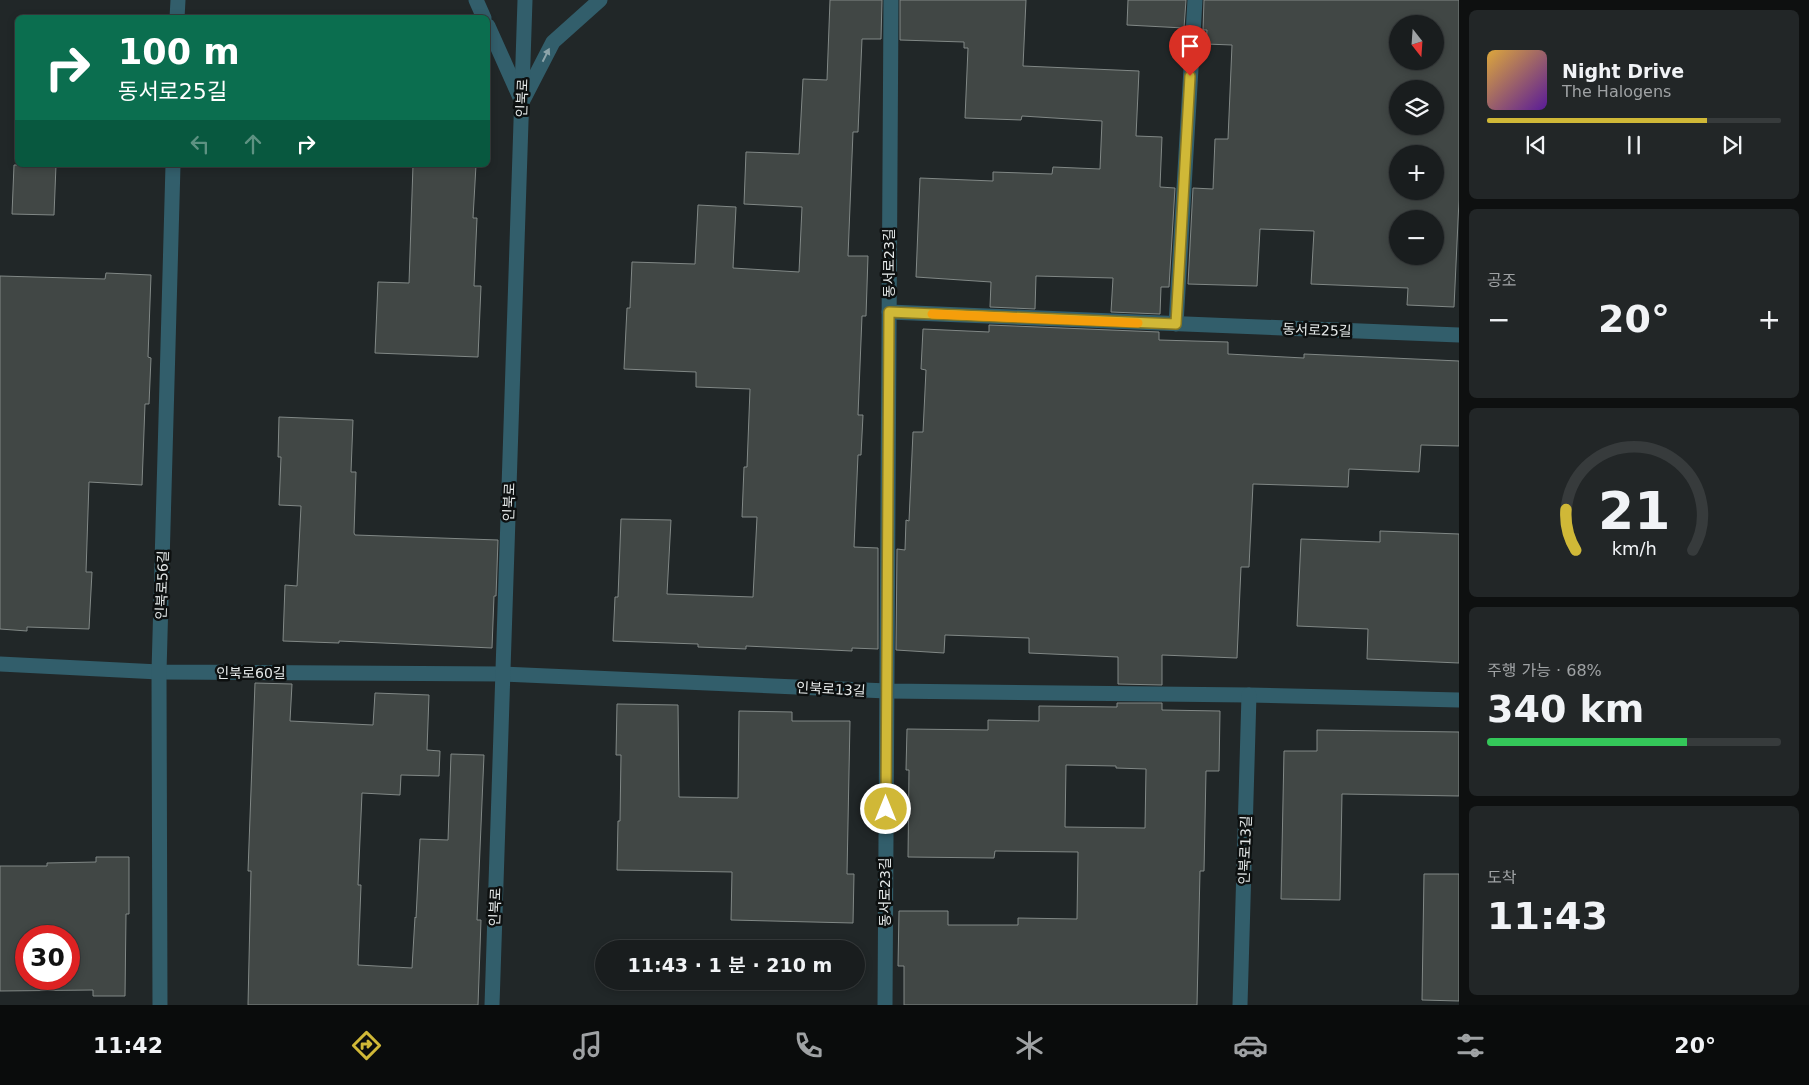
<!DOCTYPE html>
<html lang="ko">
<meta charset="utf-8">
<style>
:root{--surface:#191d1e;--page:#222627;--text:#f1f3f6;--muted:#9fa2a4;--line:#373b3c;--accent:#d0b837}
body{margin:0;font-family:"DejaVu Sans","Noto Sans KR",sans-serif;background:var(--page);color:var(--text);height:100vh;display:flex;flex-direction:column;font-size:19px;white-space:nowrap}
*{box-sizing:border-box;margin:0}
p{font-size:16px;color:var(--muted)}
.icon{flex:none;width:28px;height:28px;fill:none;stroke:currentColor;stroke-width:2;stroke-linecap:round;stroke-linejoin:round}
.map{position:relative;flex:1;overflow:hidden}
.drawer{display:flex;flex-direction:column;gap:10px;padding:10px;background:#0e1010;width:350px}
.drawer>*{flex:none}
.banner{position:absolute;left:15px;top:15px;width:475px;height:152px;border-radius:8px;box-shadow:0 2px 8px #0003,0 0 0 1px var(--line);background:#0b6e4f;color:#fff;overflow:hidden}
.needle{width:32px;rotate:163deg}
.controls{position:absolute;left:1389px;top:15px;display:grid;gap:10px}
.controls a{display:grid;place-items:center;width:55px;height:55px;border-radius:50%;background:var(--surface);box-shadow:0 2px 8px #0003,0 0 0 1px var(--line);font-size:25px}
.speed{position:absolute;left:15px;top:925px;display:flex;gap:10px;font-size:25px;font-weight:700;text-align:center}
.speed>*{display:grid;place-content:center;width:65px;height:65px;border-radius:50%;background:var(--surface);box-shadow:0 2px 8px #0003,0 0 0 1px var(--line);line-height:1}
.speed .limit{border:8px solid #d22;background:#fff;color:#111}
.pin{position:absolute;display:grid;place-items:center;width:42px;height:42px;color:#fff;margin:-51px -21px;border-radius:50% 50% 50% 0;rotate:-45deg;box-shadow:0 0 5px #0007}
.pin .icon{rotate:45deg}
.me{position:absolute;width:55px;margin:-28px;rotate:0deg;stroke-linejoin:round;filter:drop-shadow(0 0 4px #0008)}
.turn{display:flex;align-items:center;gap:18px;height:105px;padding:0 20px;font-size:22px}
.turn .icon{width:65px;height:65px;stroke-width:2.5}
.turn b{display:block;font-size:35px;line-height:42px}
.lanes{display:flex;align-items:center;height:48px;padding:0 20px;background:#0003;justify-content:center;gap:25px;direction:ltr}
.lanes .off{opacity:.35}
.big{font-size:38px;font-weight:600;line-height:1.1}
.drawer .tile{flex:1;display:flex;flex-direction:column;justify-content:center;gap:8px;min-width:0;padding:0 18px;border-radius:8px;background:var(--page)}
.drawer .dial{align-items:center;gap:0}
.dial svg{height:130px;overflow:visible;fill:none;stroke:var(--line);stroke-width:7;stroke-linecap:round;text-anchor:middle}
.dial text{fill:var(--text);stroke:none}
.song{display:flex;align-items:center;gap:15px}
.cover{width:60px;height:60px;border-radius:8px;background:linear-gradient(135deg,hsl(40 70% 55%),hsl(270 70% 35%))}
.played{height:5px;border-radius:2px;background:linear-gradient(90deg,var(--accent) 75%,var(--line) 75%)}
.keys{display:flex;justify-content:space-around;direction:ltr}
.heat{display:flex;justify-content:space-between;align-items:center;font-size:28px;direction:ltr}
.charge{height:8px;border-radius:4px;background:linear-gradient(90deg,#34c759 68%,var(--line) 0)}
.trip{position:absolute;left:595px;top:940px;width:270px;height:50px;border-radius:25px;background:var(--surface);box-shadow:0 2px 8px #0003,0 0 0 1px var(--line);font-weight:600;line-height:50px;text-align:center}
.dock{display:flex;height:80px;justify-content:space-around;align-items:center;background:#0a0c0c;color:var(--muted)}
.dock .icon{width:35px;height:35px}
.dock .current{color:var(--accent)}
.dock b{font-size:22px;color:var(--text)}
main{display:flex;flex:1;min-height:0}
.map>svg:first-child{display:block}
</style>
<main>
<div class="map">
<svg width="1459" height="1005" viewBox="0 0 1459 1005">
<rect width="100%" height="100%" fill="#212728"/>
<g fill="#414745" stroke="#818886" fill-rule="evenodd">
<polygon points="830,0 882,0 881,39 862,39 858,132 853,132 848,256 868,256 866,316 862,316 858,415 863,415 861,455 858,455 854,547 878,548 878,649 852,648 852,651 746,646 746,649 698,647 698,644 613,641 615,597 618,597 621,519 671,520 667,594 753,597 757,517 742,517 744,467 747,467 750,389 696,387 696,372 624,369 627,308 630,308 632,262 695,264 698,205 736,207 733,268 799,272 802,207 744,204 746,152 799,154 803,79 827,80"/>
<polygon points="900,0 1026,0 1023,66 1139,71 1136,136 1162,137 1160,187 1175,188 1169,287 1161,287 1160,314 1111,312 1113,278 1036,276 1035,309 990,307 991,282 916,277 920,178 993,181 993,172 1052,174 1053,167 1100,169 1102,121 1022,116 1021,120 965,118 968,48 964,48 964,42 900,40"/>
<polygon points="1128,0 1186,0 1184,28 1127,25"/>
<path d="M1204 0H1459V200L1454 307 1407 305 1408 288 1311 284 1314 231 1260 229 1257 286 1188 284 1193 188 1213 189 1215 139H1228L1232 45 1206 44 1207 30H1203ZM1398 24H1435V61H1398ZM1398 89H1435V126H1398ZM1398 154H1435V191H1398ZM1398 219H1435V256H1398Z"/>
<polygon points="14,165 56,165 54,215 12,214"/>
<polygon points="413,165 476,165 473,218 477,218 474,286 481,286 478,357 375,353 378,282 409,283"/>
<polygon points="106,273 151,275 148,357 151,358 149,404 145,404 142,485 89,482 86,572 92,572 89,629 27,627 27,631 0,629 0,276 105,279"/>
<polygon points="989,325 1159,332 1159,340 1228,342 1228,354 1304,358 1304,354 1459,361 1459,446 1421,445 1419,472 1349,469 1348,487 1253,484 1249,567 1241,567 1237,658 1162,655 1162,685 1118,684 1118,657 1029,653 1029,638 945,635 944,653 896,650 897,549 905,550 906,520 909,521 913,432 923,432 926,370 921,369 923,329 989,332"/>
<polygon points="279,417 353,420 351,472 356,472 354,533 355,535 498,540 496,596 494,596 492,648 339,641 339,643 283,641 285,585 297,586 301,506 279,505 281,457 278,457"/>
<polygon points="1380,531 1459,534 1459,663 1367,659 1368,629 1297,626 1301,539 1380,542"/>
<polygon points="255,683 292,684 290,721 373,725 375,693 429,695 427,750 440,751 439,776 401,775 400,795 362,793 358,885 361,885 358,965 412,968 415,917 416,918 420,839 448,840 451,754 484,755 477,920 481,920 478,1005 248,1005 251,871 248,871"/>
<path d="M1117 703H1162V710L1220 711 1219 771H1206L1204 871H1200L1197 1005H904V966H898L899 911H948V925H1018V918L1077 919 1078 852 995 851 994 858 908 857 909 770H906L907 729 988 730V720L1039 721V706L1117 707ZM1066 765 1116 766V768L1146 769 1145 828 1065 827Z"/>
<polygon points="617,704 678,705 679,797 738,798 739,711 792,712 792,721 850,721 847,874 854,874 853,923 731,920 732,872 617,870 618,821 620,821 621,755 616,755"/>
<polygon points="1317,730 1459,732 1459,796 1342,794 1340,900 1281,899 1284,751 1317,751"/>
<path d="M96 857H129V914H126L125 996H93V990L0 991V866H47V863L96 862ZM26 936H69V979H26Z"/>
<polygon points="1424,874 1459,874 1459,1001 1422,1000"/>
</g>
<g fill="none" stroke-linecap="round" stroke-linejoin="round">
<g stroke="#325e6b" stroke-width="15">
<polyline points="476,0 484,18"/>
<polyline points="177,18 178,0"/>
<polyline points="488,26 522,102 553,42 600,0"/>
<polyline points="889,312 1459,335"/>
<polyline points="1176,324 1195,0"/>
<polyline points="0,664 159,672 503,674 887,691 1249,695 1459,700"/>
<polyline points="160,1005 159,672 173,165"/>
<polyline points="492,1005 525,0"/>
<polyline points="885,1005 891,0"/>
<polyline points="1240,1005 1249,695"/>
</g>
</g>
<defs><path id="oneway-solid" d="M-6-.8H1V-3.2L6.5 0L1 3.2V.8H-6Z" transform="scale(1.25)"/></defs>
<use fill="#8ca4aa" href="#oneway-solid" transform="translate(546 55) rotate(-63)"/>
<g fill="none" stroke-linecap="round" stroke-linejoin="round">
<defs>
<polyline id="route" points="886,809 889,312 1176,324 1190,76"/>
</defs>
<use href="#route" stroke="#877824" stroke-width="12"/>
<use href="#route" stroke="#d0b837" stroke-width="9"/>
<polyline stroke="#f59e0b" stroke-width="9" points="932,314 1138,323"/>
</g>
<g text-anchor="middle" dominant-baseline="central" stroke-width="5" stroke-linejoin="round" paint-order="stroke">
<g font-size="14" fill="#e5e9e9" stroke="#0d1010">
<text transform="translate(522 98) rotate(-88)">인북로</text>
<text transform="translate(889 263) rotate(-90)">동서로23길</text>
<text transform="translate(1317 330) rotate(2)">동서로25길</text>
<text transform="translate(509 502) rotate(-88)">인북로</text>
<text transform="translate(162 585) rotate(-88)">인북로56길</text>
<text x="251" y="673">인북로60길</text>
<text transform="translate(831 689) rotate(3)">인북로13길</text>
<text transform="translate(1245 850) rotate(-88)">인북로13길</text>
<text transform="translate(885 892) rotate(-90)">동서로23길</text>
<text transform="translate(495 907) rotate(-88)">인북로</text>
</g>
</g>
</svg>
<div class="controls">
<a><svg class="needle" viewBox="-14 -14 28 28"><path d="M0-13l5 13h-10z" fill="#e53935"/><path d="M0 13l5-13h-10z" fill="#9fa2a4"/></svg></a>
<a><svg class="icon" aria-label="layers" viewBox="0 0 24 24"><path d="M12 4l9 5-9 5-9-5zM3 14l9 5 9-5"/></svg></a>
<a>+</a>
<a>−</a>
</div>
<div class="speed"><div class="limit">30</div></div>
<div class="pin" style="left:1190px;top:76px;background:#d93025"><svg class="icon" aria-label="arrive" viewBox="0 0 24 24"><path d="M6 21V4h12l-3 4 3 4H6"/></svg></div>
<svg class="me" style="left:886px;top:809px" viewBox="-20 -20 40 40"><circle r="17" fill="#d0b837" stroke="#fff" stroke-width="3"/><path d="M0-11L8 9 0 5-8 9z" fill="#fff"/></svg>
<div class="trip">11:43 · 1 분 · 210 m</div>
<div class="banner">
<div class="turn"><svg class="icon" aria-label="right" viewBox="0 0 24 24"><path d="M7 20v-9h11M14 6l5 5-5 5"/></svg><div><b>100 m</b>동서로25길</div></div>
<div class="lanes"><svg class="icon off" aria-label="left" viewBox="0 0 24 24"><path d="M17 20v-9H6M10 6l-5 5 5 5"/></svg><svg class="icon off" aria-label="ahead" viewBox="0 0 24 24"><path d="M12 20V5M6 11l6-6 6 6"/></svg><svg class="icon" aria-label="right" viewBox="0 0 24 24"><path d="M7 20v-9h11M14 6l5 5-5 5"/></svg></div>
</div>
</div>
<section class="drawer">
<div class="tile">
<div class="song"><i class="cover"></i><div><b>Night Drive</b><p>The Halogens</p></div></div>
<div class="played"></div>
<div class="keys"><svg class="icon" aria-label="previous" viewBox="0 0 24 24"><path d="M18 5L8 12l10 7zM5 5v14"/></svg><svg class="icon" aria-label="pause" viewBox="0 0 24 24"><path d="M8 5v14M16 5v14"/></svg><svg class="icon" aria-label="next" viewBox="0 0 24 24"><path d="M6 5l10 7-10 7zM19 5v14"/></svg></div>
</div>
<div class="tile"><p>공조</p>
<div class="heat"><a>−</a><b class="big">20°</b><a>+</a></div>
</div>
<div class="tile dial"><svg viewBox="0 0 100 80">
<path d="M14 69A42 42 0 1 1 86 69"/>
<path d="M14 69A42 42 0 0 1 8 44" stroke="#d0b837"/>
<text x="50" y="56" font-size="32" font-weight="700">21</text>
<text x="50" y="72" font-size="11">km/h</text>
</svg></div>
<div class="tile"><p>주행 가능 · 68%</p><b class="big">340 km</b><div class="charge"></div></div>
<div class="tile"><p>도착</p><b class="big">11:43</b></div>
</section>
</main>
<nav class="dock">
<b>11:42</b>
<svg class="icon current" aria-label="directions" viewBox="0 0 24 24"><path d="M12 3l9 9-9 9-9-9zM9 14v-3h6M13 9l2 2-2 2"/></svg>
<svg class="icon" aria-label="music" viewBox="0 0 24 24"><path d="M9 18V5l10-2v13"/><circle cx="6" cy="18" r="3"/><circle cx="16" cy="16" r="3"/></svg>
<svg class="icon" aria-label="phone" viewBox="0 0 24 24"><path d="M5 4h4l2 5-3 2q2 4 5 5l2-3 5 2v4C11 20 4 13 5 4z"/></svg>
<svg class="icon" aria-label="climate" viewBox="0 0 24 24"><path d="M12 3v18M4 7l16 10M4 17L20 7"/></svg>
<svg class="icon" aria-label="car" viewBox="0 0 24 24"><path d="M5 17H2v-5l4-1 3-4h7l3 4 3 1v5h-3M9 17h6M6 11h13"/><circle cx="7" cy="17" r="2"/><circle cx="17" cy="17" r="2"/></svg>
<svg class="icon" aria-label="filters" viewBox="0 0 24 24"><path d="M4 7h16M4 17h16"/><circle cx="9" cy="7" r="2"/><circle cx="15" cy="17" r="2"/></svg>
<b>20°</b>
</nav>
